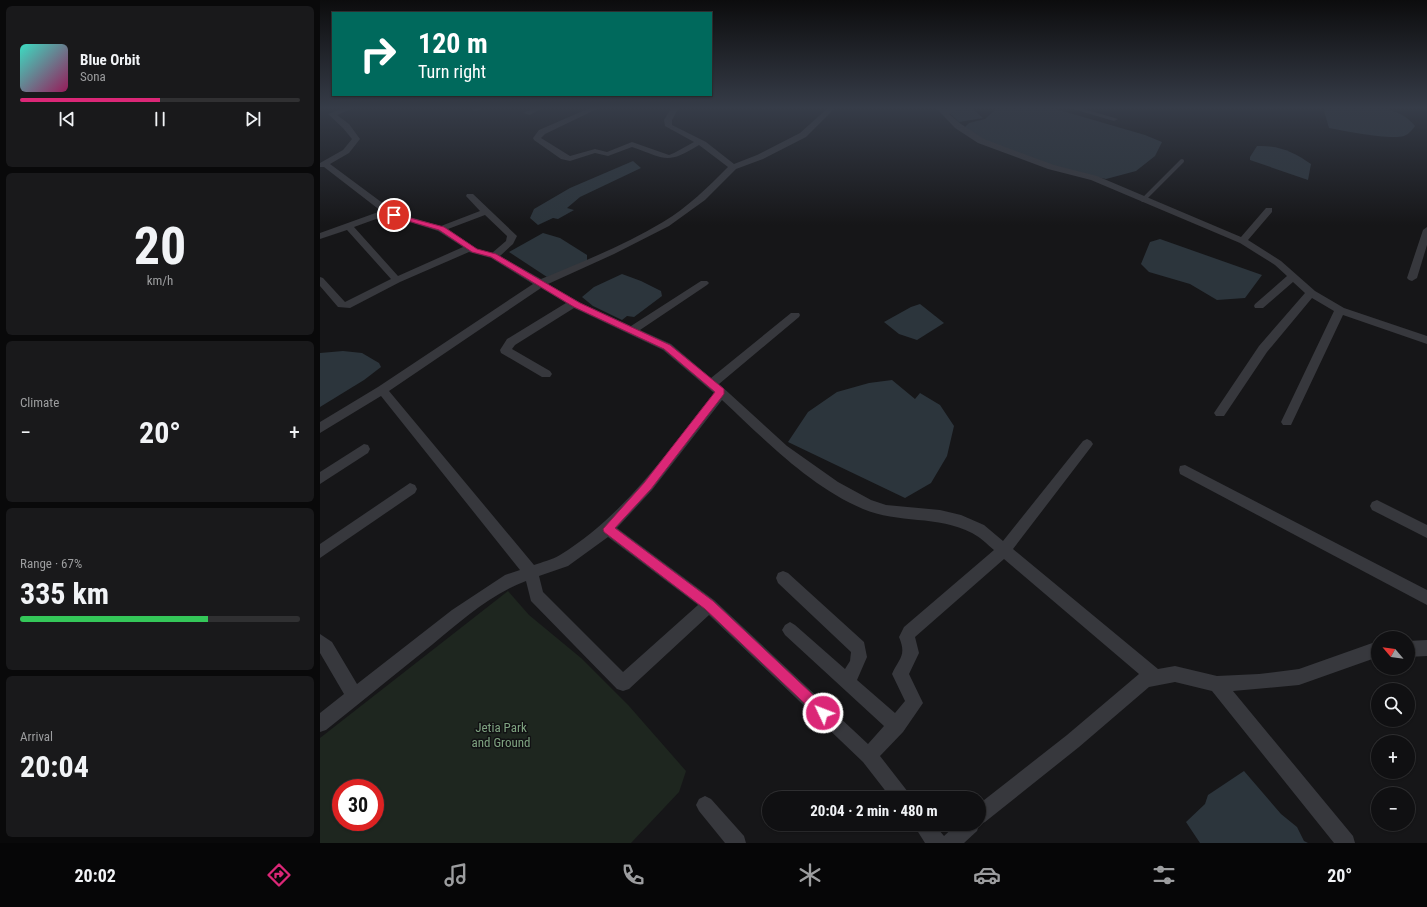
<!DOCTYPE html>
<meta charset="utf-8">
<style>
:root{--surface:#101012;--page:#19191b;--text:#f1f3f6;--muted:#9c9d9f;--line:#303032;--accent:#db2777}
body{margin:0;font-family:"Roboto Condensed",sans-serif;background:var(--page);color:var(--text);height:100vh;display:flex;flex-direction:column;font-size:15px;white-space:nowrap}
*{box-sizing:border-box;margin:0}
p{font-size:13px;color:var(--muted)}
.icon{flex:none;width:22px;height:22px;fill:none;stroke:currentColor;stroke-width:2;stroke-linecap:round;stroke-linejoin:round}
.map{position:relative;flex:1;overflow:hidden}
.side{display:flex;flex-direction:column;gap:6px;padding:6px;background:#09090a;width:320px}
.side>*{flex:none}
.hud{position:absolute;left:12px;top:12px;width:380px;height:84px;border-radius:0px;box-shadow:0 1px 3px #0004,0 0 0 1px var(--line);background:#00695c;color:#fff;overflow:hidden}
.needle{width:26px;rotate:299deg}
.tools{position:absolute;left:1051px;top:631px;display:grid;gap:8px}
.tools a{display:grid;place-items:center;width:44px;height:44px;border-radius:50%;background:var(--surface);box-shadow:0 1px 3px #0004,0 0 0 1px var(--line);font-size:20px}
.speed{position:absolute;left:12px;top:779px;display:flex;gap:8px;font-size:20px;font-weight:700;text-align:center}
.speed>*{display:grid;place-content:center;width:52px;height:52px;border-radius:50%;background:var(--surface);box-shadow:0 1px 3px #0004,0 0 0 1px var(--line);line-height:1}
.speed .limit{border:6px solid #d22;background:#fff;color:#111}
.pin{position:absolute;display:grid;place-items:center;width:34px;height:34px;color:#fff;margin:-17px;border:2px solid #fff;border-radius:50%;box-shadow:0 1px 4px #0007}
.me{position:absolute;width:44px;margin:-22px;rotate:313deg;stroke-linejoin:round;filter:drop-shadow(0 0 3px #0008)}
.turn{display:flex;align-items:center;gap:14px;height:84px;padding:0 20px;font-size:18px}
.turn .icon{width:52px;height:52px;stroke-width:2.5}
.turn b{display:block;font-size:28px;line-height:34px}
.big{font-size:30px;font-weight:700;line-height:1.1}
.side .card{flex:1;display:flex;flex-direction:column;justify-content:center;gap:6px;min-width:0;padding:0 14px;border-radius:6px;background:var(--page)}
.side .dial{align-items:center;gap:0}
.dial b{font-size:52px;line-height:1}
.song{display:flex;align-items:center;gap:12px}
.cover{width:48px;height:48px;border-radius:6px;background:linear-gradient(135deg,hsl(170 70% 55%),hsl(330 70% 35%))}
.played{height:4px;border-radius:2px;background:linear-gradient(90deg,var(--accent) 50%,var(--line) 50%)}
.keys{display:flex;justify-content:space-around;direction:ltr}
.heat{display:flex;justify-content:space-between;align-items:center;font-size:22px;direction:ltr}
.charge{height:6px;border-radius:3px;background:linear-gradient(90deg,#34c759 67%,var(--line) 0)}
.trip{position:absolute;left:442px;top:791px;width:224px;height:40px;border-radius:20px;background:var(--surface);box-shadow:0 1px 3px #0004,0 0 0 1px var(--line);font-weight:700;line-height:40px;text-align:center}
.tabs{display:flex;height:64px;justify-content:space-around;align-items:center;background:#060607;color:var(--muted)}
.tabs .icon{width:28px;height:28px}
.tabs .active{color:var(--accent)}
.tabs b{font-size:18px;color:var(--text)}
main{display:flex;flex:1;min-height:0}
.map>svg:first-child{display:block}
</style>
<main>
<section class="side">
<div class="card">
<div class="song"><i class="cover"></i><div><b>Blue Orbit</b><p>Sona</p></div></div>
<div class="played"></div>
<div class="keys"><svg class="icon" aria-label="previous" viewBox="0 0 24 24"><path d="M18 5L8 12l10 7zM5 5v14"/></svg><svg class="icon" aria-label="pause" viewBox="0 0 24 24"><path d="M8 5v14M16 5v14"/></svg><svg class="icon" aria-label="next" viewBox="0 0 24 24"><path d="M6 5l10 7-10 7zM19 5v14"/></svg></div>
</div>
<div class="card dial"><b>20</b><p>km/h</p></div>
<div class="card"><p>Climate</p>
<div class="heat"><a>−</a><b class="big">20°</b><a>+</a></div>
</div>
<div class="card"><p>Range · 67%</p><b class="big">335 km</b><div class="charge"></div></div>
<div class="card"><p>Arrival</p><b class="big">20:04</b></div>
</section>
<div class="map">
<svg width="1107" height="843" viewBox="0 0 1107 843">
<rect width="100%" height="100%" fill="#161618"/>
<path fill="#1e261f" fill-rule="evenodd" d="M188 591 209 615 261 658 309 706 366 771 359 792 311 843H0V738ZM21 788H55V822H21Z"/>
<g fill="#2c353c">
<polygon points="631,107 650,107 663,118 639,122 625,109"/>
<polygon points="678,107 729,107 825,135 842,142 835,156 816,171 786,179 747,171 661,141 645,127 649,123 665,119"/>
<path d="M1003 107C1032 107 1075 100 1095 126 1092 130 1089 134 1084 136 1070 140 1025 131 1009 128Z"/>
<path d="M937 146C959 145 974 152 991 164L988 180 930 160V157Z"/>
<polygon points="313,161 321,168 260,197 247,208 254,210 238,219 233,218 218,225 210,218 214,209 250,188"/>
<polygon points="223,233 240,238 267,255 267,263 227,277 189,252"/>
<polygon points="840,239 942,275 925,298 897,300 870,284 829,272 821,264 830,242"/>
<polygon points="302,274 321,281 341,291 342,296 314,317 307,316 302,320 273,306 262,297 274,287"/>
<polygon points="600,304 624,323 597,340 579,334 564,322 591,307"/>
<polygon points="23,351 42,353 59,363 61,367 44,380 0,407 0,353"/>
<polygon points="572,380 595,399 600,393 620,405 634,426 627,456 611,483 585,498 468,442 488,412 517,392 549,383"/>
<polygon points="924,771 961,814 977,827 984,841 988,843 880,843 866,822 885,804 888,795"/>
</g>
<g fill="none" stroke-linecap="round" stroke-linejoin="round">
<polyline stroke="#37383d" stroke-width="4" points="823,200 862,161"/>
<g fill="#37383d" fill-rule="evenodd">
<path d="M26 107H36L17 115 29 124 40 139 29 153 10 164 76 213 121 226 160 211 146 196 147 194H153L197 236 193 244 180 256 221 279C262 262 305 245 343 222 368 207 388 187 408 167L379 145C346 165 347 159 312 147L288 156 275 153 250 161 241 159 214 140 213 138 219 130 272 107H281L225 134 221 138 250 156 275 149 287 152 312 142 349 155 354 153 374 142 345 126 344 120 352 107H359L352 120V125L386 142 414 164 437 155 480 133 509 107H516L486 137 443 159 416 169 385 200 349 226 294 254 228 284 261 303 311 326 381 281H387L389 283 387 285 320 330 351 344 391 378 471 313H479L480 315 479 317 399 384 467 446 518 482 551 500 566 505 620 510 641 515 664 525 683 541 763 441 767 439 771 441 773 444 771 447 693 549 838 669 855 666 897 676 939 674 979 669 1058 641V657L979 685 913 691 1033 836 1035 843H1014L892 691 855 682 829 687 759 747 665 822 659 825 657 831 644 843H605L593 824H614L624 836 637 824H659V804L747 735 819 674 684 559 595 637 599 653 589 674 603 703 583 732 560 756 588 792 591 798H571L543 762 389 615 309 689 303 691 297 689 211 601 206 581C171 594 141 621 113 644 77 673 42 701 6 730L0 732V713L24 694 0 653V634L12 642 37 684 132 610 185 575 200 570 61 396 0 433V422L58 387 213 284 171 258 149 252 80 282 30 308 18 307 0 286V277L3 278 25 302 71 279 27 230 0 239V233L61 211 4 167H0V163L23 150 32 139 23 128 8 114ZM67 215 118 231 143 247 78 276 34 227ZM165 215 187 236 186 241 172 253 157 249 128 229ZM221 288 246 303 187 339 180 350 181 353 222 377H230L232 374 230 371 192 349 195 345 254 308 343 350 394 393C348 451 304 516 240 555 232 560 222 562 214 565L69 391ZM402 400C444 439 489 486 543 509 578 524 618 515 652 533 660 537 667 544 674 550L584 627 579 637C587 656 579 658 572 674L585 701 575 713 537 680 547 657 544 642 468 573 463 571 458 573 456 578 458 583 531 652 530 661 525 669 475 625 470 622 465 625 462 630 465 635 564 726 548 744 394 600 297 528 332 490ZM288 537 378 605 303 672 223 592 219 576 248 566Z"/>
<polygon points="156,107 165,107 157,111 153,111 153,109"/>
<polygon points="215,107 224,107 210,115 203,113"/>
<polygon points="611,107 621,107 625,110 633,107 642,107 629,114 641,124 664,139 734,165 777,176 921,237 946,208 952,208 952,212 928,240 961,261 995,291 1024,308 1107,336 1107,344 1023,315 971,425 963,425 961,422 1014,311 992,298 947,352 904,416 896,416 894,413 896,410 939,346 985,293 973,282 943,308 935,308 934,306 935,304 967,276 955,265 920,243 771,180 728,169 658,143 635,128 618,110"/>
<polygon points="746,107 757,107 798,119 794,121"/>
<polygon points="1107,227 1107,245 1097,278 1092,281 1089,280 1087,278 1103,230"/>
<polygon points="44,444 48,445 50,449 48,453 0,484 0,472"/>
<polygon points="865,465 1107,590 1107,605 860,474 859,470 860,466"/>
<polygon points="90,483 95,485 97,489 95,493 0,558 0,544"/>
<polygon points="1057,500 1107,525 1107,538 1052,510 1050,506 1052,502"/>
<polygon points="1107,640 1107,656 1088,657 1088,641"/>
<polygon points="385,796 391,799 424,836 426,843 405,843 379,811 376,805 379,799"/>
</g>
</g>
<linearGradient id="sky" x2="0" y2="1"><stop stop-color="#0c0c0d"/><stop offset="0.48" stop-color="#363c48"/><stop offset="1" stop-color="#363c48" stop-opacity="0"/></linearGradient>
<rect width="1107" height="225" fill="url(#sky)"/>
<polygon fill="#db2777" stroke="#8e194d" points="71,213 124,227 157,249 176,254 260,303 350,345 404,389 404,394 331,489 295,528 393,601 507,708 509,713 507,717 503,719 499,717 385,609 284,532 283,529 324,483 395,392 344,349 254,307 171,257 152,252 119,230 71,216"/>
<g text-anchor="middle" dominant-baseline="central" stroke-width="3" stroke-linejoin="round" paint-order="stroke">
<g font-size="13" fill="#7fa381" stroke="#111113">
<text x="181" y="727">Jetia Park<tspan x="181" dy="15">and Ground</tspan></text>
</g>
</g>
</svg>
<div class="tools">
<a><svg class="needle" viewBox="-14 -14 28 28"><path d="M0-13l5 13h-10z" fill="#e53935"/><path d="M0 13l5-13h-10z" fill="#9c9d9f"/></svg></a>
<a><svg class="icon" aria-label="search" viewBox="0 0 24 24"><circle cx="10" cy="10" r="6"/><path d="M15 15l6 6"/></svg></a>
<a>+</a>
<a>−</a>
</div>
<div class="speed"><div class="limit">30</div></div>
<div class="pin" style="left:74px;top:215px;background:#d93025"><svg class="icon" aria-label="arrive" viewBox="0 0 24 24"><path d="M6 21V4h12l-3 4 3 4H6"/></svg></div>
<svg class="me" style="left:503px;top:713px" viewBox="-20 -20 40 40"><circle r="17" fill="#db2777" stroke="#fff" stroke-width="3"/><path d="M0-11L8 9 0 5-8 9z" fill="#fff"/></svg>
<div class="trip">20:04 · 2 min · 480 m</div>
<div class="hud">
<div class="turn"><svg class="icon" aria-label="right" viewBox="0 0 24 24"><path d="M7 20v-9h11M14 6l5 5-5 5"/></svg><div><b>120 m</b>Turn right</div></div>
</div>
</div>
</main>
<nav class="tabs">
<b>20:02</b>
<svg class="icon active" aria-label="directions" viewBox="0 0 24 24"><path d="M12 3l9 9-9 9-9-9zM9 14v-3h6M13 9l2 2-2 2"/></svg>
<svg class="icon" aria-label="music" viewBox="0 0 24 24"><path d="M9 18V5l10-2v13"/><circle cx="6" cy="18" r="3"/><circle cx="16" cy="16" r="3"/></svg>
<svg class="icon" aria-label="phone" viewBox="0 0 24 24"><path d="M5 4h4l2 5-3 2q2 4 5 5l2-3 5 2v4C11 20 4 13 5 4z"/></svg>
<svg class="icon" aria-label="climate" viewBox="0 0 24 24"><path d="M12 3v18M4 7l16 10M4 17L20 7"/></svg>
<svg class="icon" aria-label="car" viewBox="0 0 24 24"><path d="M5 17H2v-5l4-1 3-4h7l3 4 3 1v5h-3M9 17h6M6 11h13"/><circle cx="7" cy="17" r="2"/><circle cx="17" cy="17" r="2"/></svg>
<svg class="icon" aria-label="filters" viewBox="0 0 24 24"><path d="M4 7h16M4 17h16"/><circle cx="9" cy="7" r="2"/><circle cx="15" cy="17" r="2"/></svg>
<b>20°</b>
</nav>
